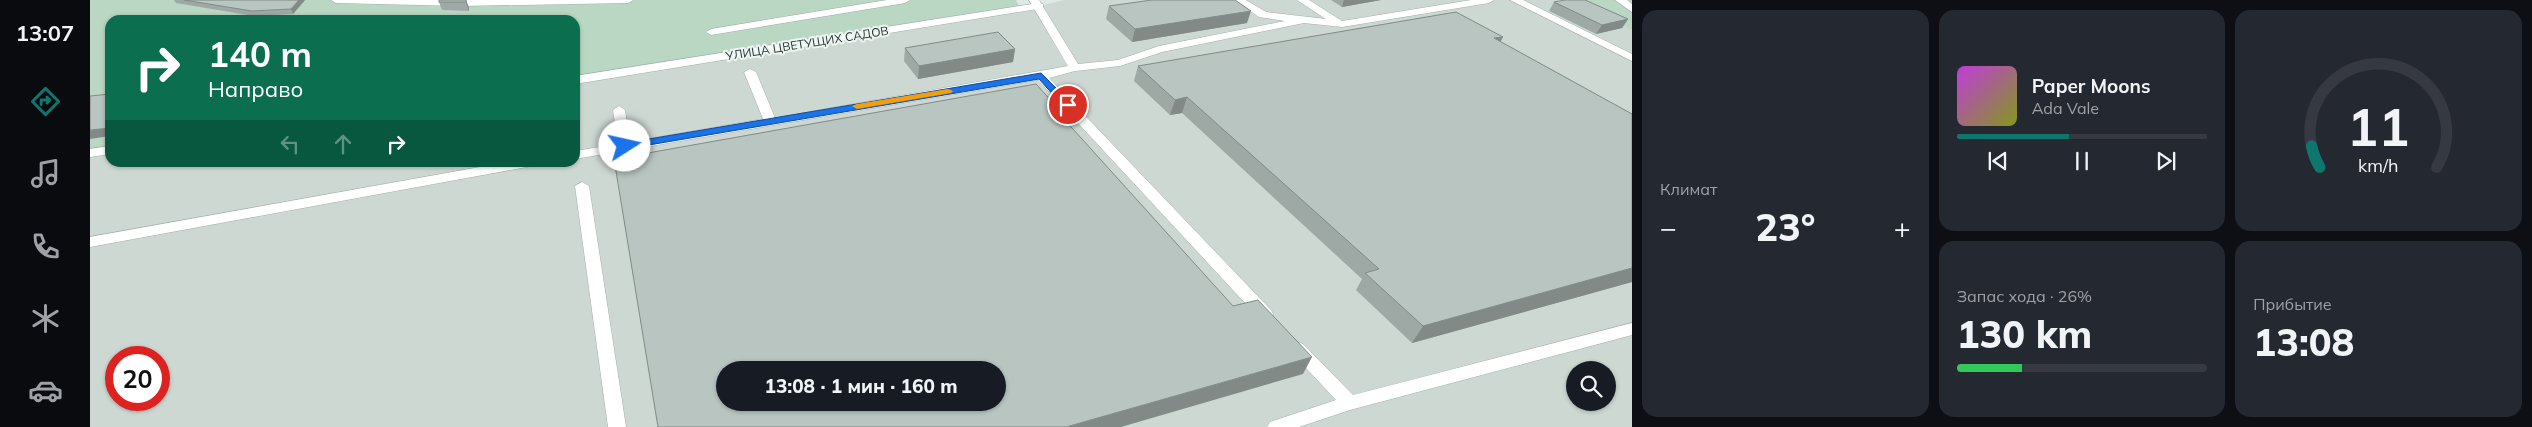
<!DOCTYPE html>
<html lang="ru">
<meta charset="utf-8">
<style>
:root{--surface:#171b24;--page:#242831;--text:#f1f3f6;--muted:#9ea1a6;--line:#363941;--accent:#0f766e}
body{margin:0;font-family:Mulish,sans-serif;background:var(--page);color:var(--text);height:100vh;display:flex;flex-direction:column;font-size:19px;white-space:nowrap}
*{box-sizing:border-box;margin:0}
p{font-size:16px;color:var(--muted)}
.icon{flex:none;width:28px;height:28px;fill:none;stroke:currentColor;stroke-width:2;stroke-linecap:round;stroke-linejoin:round}
.map{position:relative;flex:1;overflow:hidden}
.sheet{display:flex;flex-direction:column;gap:10px;padding:10px;background:#0d0f14;width:900px}
.sheet>*{flex:none}
.banner{position:absolute;left:15px;top:15px;width:475px;height:152px;border-radius:15px;box-shadow:0 1px 4px #0004;background:#0b6e4f;color:#fff;overflow:hidden}
.buttons{position:absolute;left:1476px;top:361px;display:grid;gap:10px}
.buttons a{display:grid;place-items:center;width:50px;height:50px;border-radius:50%;background:var(--surface);box-shadow:0 1px 4px #0004;font-size:25px}
.speed{position:absolute;left:15px;top:346px;display:flex;gap:10px;font-size:25px;font-weight:700;text-align:center}
.speed>*{display:grid;place-content:center;width:65px;height:65px;border-radius:50%;background:var(--surface);box-shadow:0 1px 4px #0004;line-height:1}
.speed .limit{border:8px solid #d22;background:#fff;color:#111}
.pin{position:absolute;display:grid;place-items:center;width:42px;height:42px;color:#fff;margin:-21px;border:2px solid #fff;border-radius:50%;box-shadow:0 1px 5px #0007}
.me{position:absolute;width:55px;margin:-28px;rotate:80deg;stroke-linejoin:round;filter:drop-shadow(0 0 4px #0008)}
.turn{display:flex;align-items:center;gap:18px;height:105px;padding:0 20px;font-size:22px}
.turn .icon{width:65px;height:65px;stroke-width:2.5}
.turn b{display:block;font-size:35px;line-height:42px}
.lanes{display:flex;align-items:center;height:48px;padding:0 20px;background:#0003;justify-content:center;gap:25px;direction:ltr}
.lanes .off{opacity:.35}
.big{font-size:38px;font-weight:800;line-height:1.1}
.sheet .tile{flex:1;display:flex;flex-direction:column;justify-content:center;gap:8px;min-width:0;padding:0 18px;border-radius:15px;background:var(--page)}
.sheet .dial{align-items:center;gap:0}
.dial svg{height:130px;overflow:visible;fill:none;stroke:var(--line);stroke-width:7;stroke-linecap:round;text-anchor:middle}
.dial text{fill:var(--text);stroke:none}
.song{display:flex;align-items:center;gap:15px}
.cover{width:60px;height:60px;border-radius:8px;background:linear-gradient(135deg,hsl(290 70% 55%),hsl(70 70% 35%))}
.played{height:5px;border-radius:2px;background:linear-gradient(90deg,var(--accent) 45%,var(--line) 45%)}
.keys{display:flex;justify-content:space-around;direction:ltr}
.heat{display:flex;justify-content:space-between;align-items:center;font-size:28px;direction:ltr}
.charge{height:8px;border-radius:4px;background:linear-gradient(90deg,#34c759 26%,var(--line) 0)}
.sheet .tiles{flex:1;display:grid;gap:10px;grid-template-columns:repeat(3,1fr)}
.tile:first-child{grid-row:span 2}
.trip{position:absolute;left:626px;top:361px;width:290px;height:50px;border-radius:25px;background:var(--surface);box-shadow:0 1px 4px #0004;font-weight:800;line-height:50px;text-align:center}
main{display:flex;flex:1;min-height:0}
.tabs{display:flex;flex-direction:column;width:90px;justify-content:space-around;align-items:center;background:#090b0e;color:var(--muted)}
.tabs .icon{width:35px;height:35px}
.tabs .on{color:var(--accent)}
.tabs b{font-size:22px;color:var(--text)}
.map>svg:first-child{display:block}
</style>
<main>
<nav class="tabs">
<b>13:07</b>
<svg class="icon on" aria-label="directions" viewBox="0 0 24 24"><path d="M12 3l9 9-9 9-9-9zM9 14v-3h6M13 9l2 2-2 2"/></svg>
<svg class="icon" aria-label="music" viewBox="0 0 24 24"><path d="M9 18V5l10-2v13"/><circle cx="6" cy="18" r="3"/><circle cx="16" cy="16" r="3"/></svg>
<svg class="icon" aria-label="phone" viewBox="0 0 24 24"><path d="M5 4h4l2 5-3 2q2 4 5 5l2-3 5 2v4C11 20 4 13 5 4z"/></svg>
<svg class="icon" aria-label="climate" viewBox="0 0 24 24"><path d="M12 3v18M4 7l16 10M4 17L20 7"/></svg>
<svg class="icon" aria-label="car" viewBox="0 0 24 24"><path d="M5 17H2v-5l4-1 3-4h7l3 4 3 1v5h-3M9 17h6M6 11h13"/><circle cx="7" cy="17" r="2"/><circle cx="17" cy="17" r="2"/></svg>
</nav>
<div class="map">
<svg width="1542" height="427" viewBox="0 0 1542 427">
<rect width="100%" height="100%" fill="#dfe8e4"/>
<path fill="#cdd8d3" fill-rule="evenodd" d="M974 0H1479L1542 30V427H0V154L20 151V162H485V79L931 11ZM26 358H69V400H26ZM635 370H908V402H635ZM1485 370H1518V402H1485Z"/>
<g fill="#bad7c3">
<polygon points="0,0 926,0 931,11 485,79 485,20 20,20 20,151 0,154"/>
<polygon points="1479,0 1542,0 1542,30"/>
</g>
<g fill="none" stroke-linecap="round" stroke-linejoin="round">
<defs>
<g id="service">
<polygon points="241,0 543,0 538,3 370,6 246,3"/>
<polygon points="797,0 820,0 815,3 621,35 616,32 621,29"/>
<polygon points="939,0 949,0 988,64 1028,60 1069,46 1195,21 1169,17 1144,0 1156,0 1176,12 1236,19 1207,0 1219,0 1252,21 1381,0 1404,0 1399,3 1252,27 1214,23 1072,52 1030,66 985,71 959,78 1181,310 1183,314 1181,318 1169,318 948,80 485,159 485,151 528,144 523,110 529,106 535,110 540,142 673,119 654,72 660,69 666,72 685,118 978,66"/>
<polygon points="1420,0 1433,0 1542,54 1542,61"/>
<polygon points="418,162 448,162 442,166 0,247 0,237"/>
<polygon points="492,182 499,186 536,427 518,427 485,186"/>
<polygon points="1542,323 1542,335 1260,410 1209,427 1177,427 1180,422 1246,400 1201,352 1199,348 1201,344 1207,342 1213,344 1263,395"/>
</g>
<g id="minor">
<polygon points="1525,0 1537,0 1542,4 1542,12"/>
<polygon points="949,3 953,4 953,8 485,84 485,76"/>
<polygon points="20,146 20,154 0,157 0,149"/>
</g>
</defs>
<use href="#service" stroke="#a3afab" stroke-width="1"/>
<use href="#minor" stroke="#a3afab" stroke-width="1"/>
<use href="#service" fill="#fff" fill-rule="evenodd"/>
<use href="#minor" fill="#fff" fill-rule="evenodd"/>
</g>
<g fill="#9ea9a6">
<polygon points="84,0 215,0 203,14 164,16 86,3"/>
<polygon points="376,0 379,8 379,11 352,10 349,2"/>
<polygon points="1241,0 1291,0 1252,7"/>
<polygon points="1464,2 1538,19 1532,28 1506,34 1459,11"/>
<polygon points="1019,6 1157,23 1042,42 1016,19"/>
<polygon points="1410,42 1542,114 1542,282 1322,343 1266,290 1272,279 1092,113 1080,115 1044,81 1048,66"/>
<polygon points="815,48 925,49 923,62 828,79 814,61"/>
</g>
<g fill="#818a87">
<polygon points="209,0 215,0 203,14 201,9"/>
<polygon points="376,0 379,8 379,11 376,2"/>
<polygon points="1254,0 1291,0 1252,7"/>
<polygon points="1161,11 1157,23 1042,42 1045,29"/>
<polygon points="1538,19 1532,28 1506,34 1512,25"/>
<polygon points="1413,37 1405,52 1404,38"/>
<polygon points="925,49 923,62 828,79 829,66"/>
<polygon points="1097,97 1092,113 1080,115 1085,100"/>
<polygon points="20,128 20,136 0,139 0,130"/>
<polygon points="1542,268 1542,282 1322,343 1333,326"/>
<polygon points="1222,357 1213,374 1031,427 976,427"/>
</g>
<g fill="#b8c5c1" stroke="#818a87" fill-rule="evenodd">
<polygon points="94,0 209,0 201,9 162,11"/>
<rect x="349" y="0" width="27" height="2"/>
<polygon points="1062,0 1145,0 1161,11 1045,29 1019,6"/>
<polygon points="1475,0 1495,0 1538,19 1512,25 1464,2"/>
<polygon points="1366,12 1413,37 1404,38 1542,114 1542,268 1333,326 1275,273 1289,269 1097,97 1085,100 1048,66"/>
<polygon points="908,32 925,49 829,66 815,48"/>
<path d="M946 84 976 117 973 118 1143 306 1168 300 1222 357 976 427H568L524 159ZM635 370H908V402H635Z"/>
<polygon points="20,94 20,128 0,130 0,96"/>
</g>
<polygon fill="#1a73e8" stroke="#114b97" points="951,73 981,103 981,107 974,107 949,79 535,149 530,146 535,143"/>
<polygon fill="#f59e0b" points="858,89 863,91 861,93 767,109 762,106 767,104"/>
<g text-anchor="middle" dominant-baseline="central" stroke-width="4" stroke-linejoin="round" paint-order="stroke">
<g font-size="12" fill="#223632" stroke="#eff5f2">
<text transform="translate(717 43) rotate(-9)">УЛИЦА ЦВЕТУЩИХ САДОВ</text>
</g>
</g>
</svg>
<div class="buttons">
<a><svg class="icon" aria-label="search" viewBox="0 0 24 24"><circle cx="10" cy="10" r="6"/><path d="M15 15l6 6"/></svg></a>
</div>
<div class="speed"><div class="limit">20</div></div>
<div class="pin" style="left:978px;top:105px;background:#d93025"><svg class="icon" aria-label="arrive" viewBox="0 0 24 24"><path d="M6 21V4h12l-3 4 3 4H6"/></svg></div>
<svg class="me" style="left:535px;top:146px" viewBox="-20 -20 40 40"><circle r="19" fill="#fff"/><path d="M0-13L10 11 0 6-10 11z" fill="#1a73e8"/></svg>
<div class="trip">13:08 · 1 мин · 160 m</div>
<div class="banner">
<div class="turn"><svg class="icon" aria-label="right" viewBox="0 0 24 24"><path d="M7 20v-9h11M14 6l5 5-5 5"/></svg><div><b>140 m</b>Направо</div></div>
<div class="lanes"><svg class="icon off" aria-label="left" viewBox="0 0 24 24"><path d="M17 20v-9H6M10 6l-5 5 5 5"/></svg><svg class="icon off" aria-label="ahead" viewBox="0 0 24 24"><path d="M12 20V5M6 11l6-6 6 6"/></svg><svg class="icon" aria-label="right" viewBox="0 0 24 24"><path d="M7 20v-9h11M14 6l5 5-5 5"/></svg></div>
</div>
</div>
<section class="sheet">
<div class="tiles">
<div class="tile"><p>Климат</p>
<div class="heat"><a>−</a><b class="big">23°</b><a>+</a></div>
</div>
<div class="tile">
<div class="song"><i class="cover"></i><div><b>Paper Moons</b><p>Ada Vale</p></div></div>
<div class="played"></div>
<div class="keys"><svg class="icon" aria-label="previous" viewBox="0 0 24 24"><path d="M18 5L8 12l10 7zM5 5v14"/></svg><svg class="icon" aria-label="pause" viewBox="0 0 24 24"><path d="M8 5v14M16 5v14"/></svg><svg class="icon" aria-label="next" viewBox="0 0 24 24"><path d="M6 5l10 7-10 7zM19 5v14"/></svg></div>
</div>
<div class="tile dial"><svg viewBox="0 0 100 80">
<path d="M14 69A42 42 0 1 1 86 69"/>
<path d="M14 69A42 42 0 0 1 9 56" stroke="#0f766e"/>
<text x="50" y="56" font-size="32" font-weight="700">11</text>
<text x="50" y="72" font-size="11">km/h</text>
</svg></div>
<div class="tile"><p>Запас хода · 26%</p><b class="big">130 km</b><div class="charge"></div></div>
<div class="tile"><p>Прибытие</p><b class="big">13:08</b></div>
</div>
</section>
</main>
